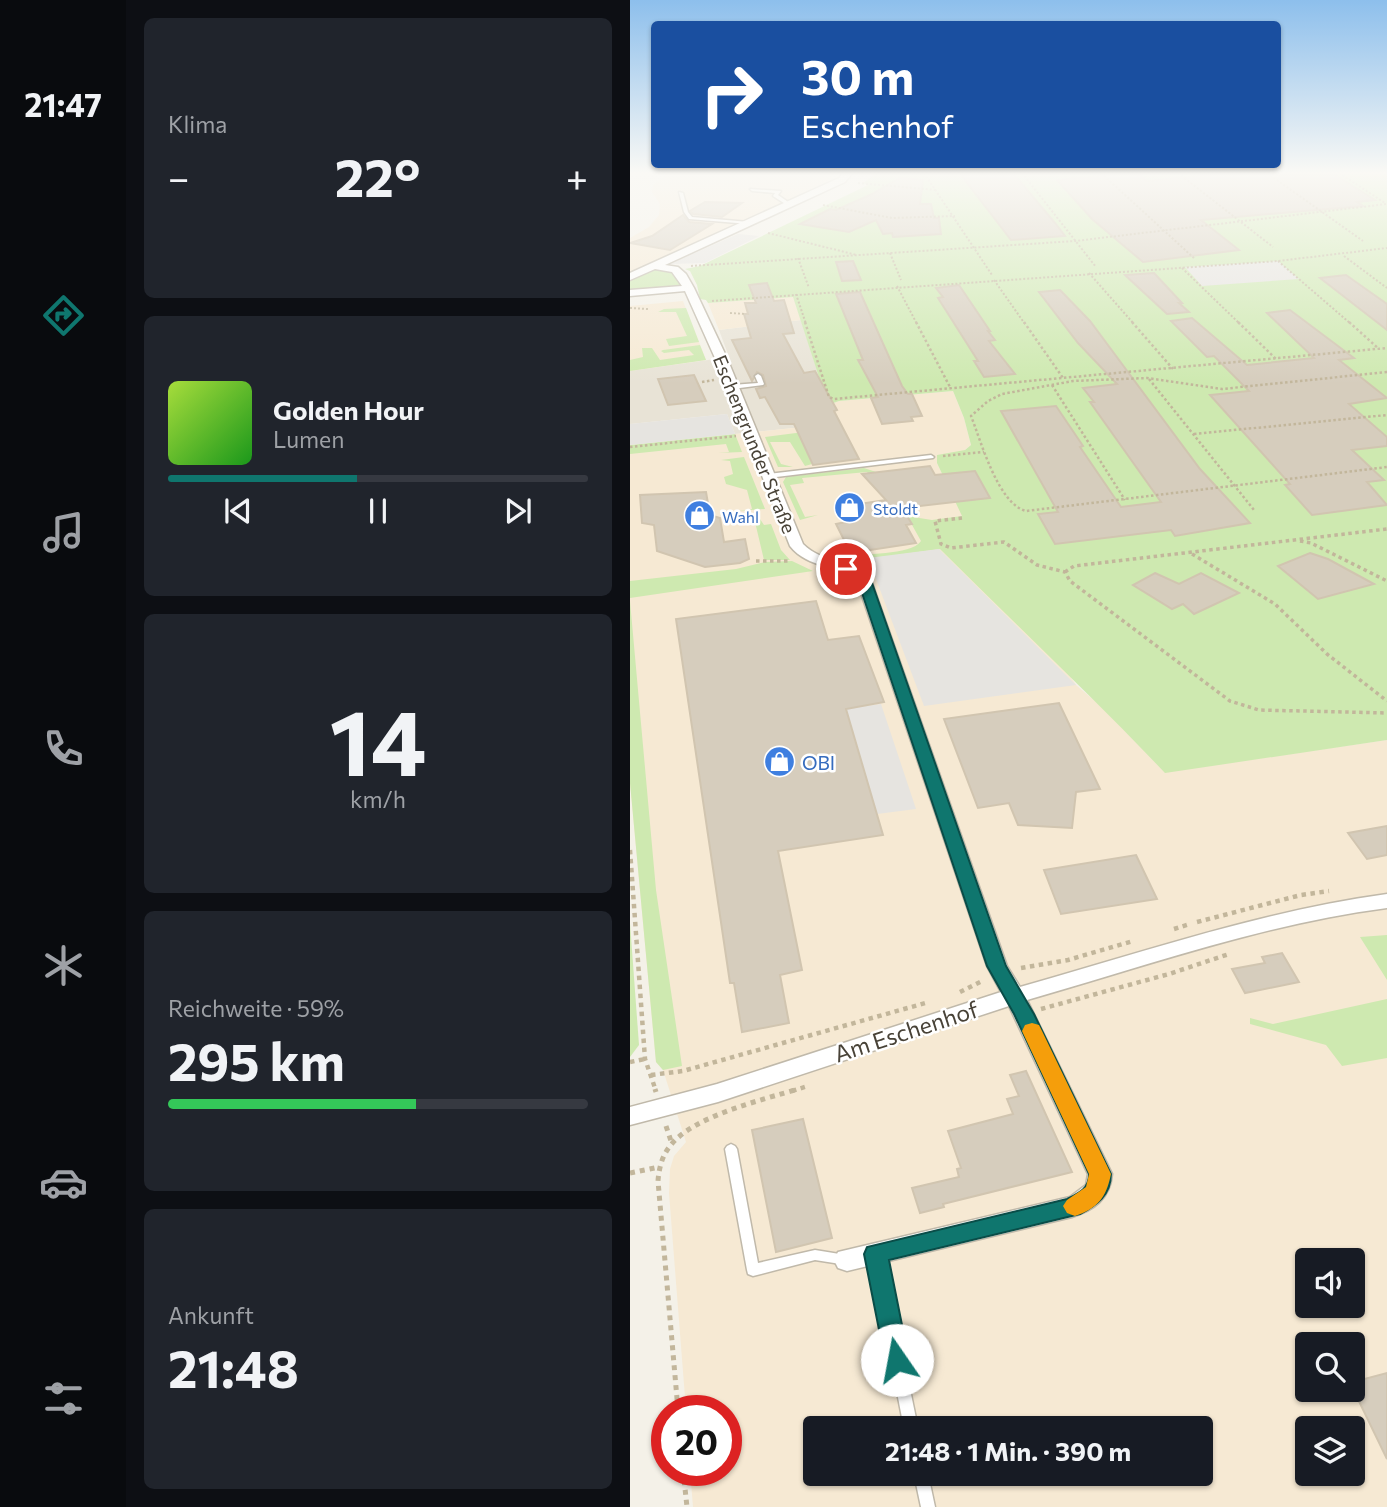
<!DOCTYPE html>
<html lang="de">
<meta charset="utf-8">
<style>
:root{--surface:#171b24;--page:#20242c;--text:#f1f3f6;--muted:#9ea1a6;--line:#363941;--accent:#0f766e}
body{margin:0;font-family:Commissioner,sans-serif;background:var(--page);color:var(--text);height:100vh;display:flex;flex-direction:column;font-size:26px;white-space:nowrap}
*{box-sizing:border-box;margin:0}
p{font-size:23px;color:var(--muted)}
.icon{flex:none;width:38px;height:38px;fill:none;stroke:currentColor;stroke-width:2;stroke-linecap:round;stroke-linejoin:round}
.map{position:relative;flex:1;overflow:hidden}
.drawer{display:flex;flex-direction:column;gap:18px;padding:18px;background:#0d0f14;width:504px}
.drawer>*{flex:none}
.banner{position:absolute;left:21px;top:21px;width:630px;height:147px;border-radius:7px;box-shadow:0 2px 5px #0004;background:#1a4fa0;color:#fff;overflow:hidden}
.fabs{position:absolute;left:665px;top:1248px;display:grid;gap:14px}
.fabs a{display:grid;place-items:center;width:70px;height:70px;border-radius:7px;background:var(--surface);box-shadow:0 2px 5px #0004;font-size:35px}
.speed{position:absolute;left:21px;top:1395px;display:flex;gap:14px;font-size:35px;font-weight:700;text-align:center}
.speed>*{display:grid;place-content:center;width:91px;height:91px;border-radius:50%;background:var(--surface);box-shadow:0 2px 5px #0004;line-height:1}
.speed .limit{border:10px solid #d22;background:#fff;color:#111}
.pin{position:absolute;display:grid;place-items:center;width:60px;height:60px;color:#fff;margin:-30px;border:4px solid #fff;border-radius:50%;box-shadow:0 2px 7px #0007}
.me{position:absolute;width:77px;margin:-38px;rotate:348deg;stroke-linejoin:round;filter:drop-shadow(0 0 5px #0008)}
.turn{display:flex;align-items:center;gap:24px;height:147px;padding:0 35px;font-size:32px}
.turn .icon{width:91px;height:91px;stroke-width:2.5}
.turn b{display:block;font-size:49px;line-height:60px}
.big{font-size:52px;font-weight:700;line-height:1.1}
.drawer .tile{flex:1;display:flex;flex-direction:column;justify-content:center;gap:10px;min-width:0;padding:0 24px;border-radius:10px;background:var(--page)}
.drawer .dial{align-items:center;gap:0}
.dial b{font-size:91px;line-height:1}
.song{display:flex;align-items:center;gap:21px}
.cover{width:84px;height:84px;border-radius:10px;background:linear-gradient(135deg,hsl(80 70% 55%),hsl(120 70% 35%))}
.played{height:7px;border-radius:4px;background:linear-gradient(90deg,var(--accent) 45%,var(--line) 45%)}
.keys{display:flex;justify-content:space-around;direction:ltr}
.heat{display:flex;justify-content:space-between;align-items:center;font-size:38px;direction:ltr}
.charge{height:10px;border-radius:5px;background:linear-gradient(90deg,#34c759 59%,var(--line) 0)}
.trip{position:absolute;left:173px;top:1416px;width:410px;height:70px;border-radius:7px;background:var(--surface);box-shadow:0 2px 5px #0004;font-weight:700;line-height:70px;text-align:center}
main{display:flex;flex:1;min-height:0}
.menu{display:flex;flex-direction:column;width:126px;justify-content:space-around;align-items:center;background:#090b0e;color:var(--muted)}
.menu .icon{width:49px;height:49px}
.menu .current{color:var(--accent)}
.menu b{font-size:32px;color:var(--text)}
.map>svg:first-child{display:block}
</style>
<main>
<nav class="menu">
<b>21:47</b>
<svg class="icon current" aria-label="directions" viewBox="0 0 24 24"><path d="M12 3l9 9-9 9-9-9zM9 14v-3h6M13 9l2 2-2 2"/></svg>
<svg class="icon" aria-label="music" viewBox="0 0 24 24"><path d="M9 18V5l10-2v13"/><circle cx="6" cy="18" r="3"/><circle cx="16" cy="16" r="3"/></svg>
<svg class="icon" aria-label="phone" viewBox="0 0 24 24"><path d="M5 4h4l2 5-3 2q2 4 5 5l2-3 5 2v4C11 20 4 13 5 4z"/></svg>
<svg class="icon" aria-label="climate" viewBox="0 0 24 24"><path d="M12 3v18M4 7l16 10M4 17L20 7"/></svg>
<svg class="icon" aria-label="car" viewBox="0 0 24 24"><path d="M5 17H2v-5l4-1 3-4h7l3 4 3 1v5h-3M9 17h6M6 11h13"/><circle cx="7" cy="17" r="2"/><circle cx="17" cy="17" r="2"/></svg>
<svg class="icon" aria-label="filters" viewBox="0 0 24 24"><path d="M4 7h16M4 17h16"/><circle cx="9" cy="7" r="2"/><circle cx="15" cy="17" r="2"/></svg>
</nav>
<section class="drawer">
<div class="tile"><p>Klima</p>
<div class="heat"><a>−</a><b class="big">22°</b><a>+</a></div>
</div>
<div class="tile">
<div class="song"><i class="cover"></i><div><b>Golden Hour</b><p>Lumen</p></div></div>
<div class="played"></div>
<div class="keys"><svg class="icon" aria-label="previous" viewBox="0 0 24 24"><path d="M18 5L8 12l10 7zM5 5v14"/></svg><svg class="icon" aria-label="pause" viewBox="0 0 24 24"><path d="M8 5v14M16 5v14"/></svg><svg class="icon" aria-label="next" viewBox="0 0 24 24"><path d="M6 5l10 7-10 7zM19 5v14"/></svg></div>
</div>
<div class="tile dial"><b>14</b><p>km/h</p></div>
<div class="tile"><p>Reichweite · 59%</p><b class="big">295 km</b><div class="charge"></div></div>
<div class="tile"><p>Ankunft</p><b class="big">21:48</b></div>
</section>
<div class="map">
<svg width="757" height="1507" viewBox="0 0 757 1507">
<rect width="100%" height="100%" fill="#f4f1e8"/>
<polygon fill="#e8e3d6" points="171,320 198,405 193,425 105,434 97,414 0,424 0,371 99,357 89,330"/>
<g fill="#f6e9d3" fill-rule="evenodd">
<polygon points="38,173 205,173 198,181 0,273 0,238 19,227 29,215 30,204 22,192 23,185"/>
<polygon points="163,296 171,320 89,330 78,303"/>
<polygon points="53,301 76,360 0,371 0,306"/>
<path d="M323 391 334 418 341 445 335 450 307 463 333 516 446 685 473 708 535 772 757 740V1507H63L60 1470H96V1410H56L39 1193 40 1169 44 1156 56 1142 33 1070 26 1062 0 783V445L193 425 198 405 209 401ZM677 1260H723V1306H677ZM677 1344H723V1390H677ZM186 1428H570V1474H186ZM677 1428H723V1474H677Z"/>
</g>
<g fill="#cee9b0">
<path d="M247 173H757V740L535 773C462 696 385 624 310 549L238 559 240 564 228 565 214 561C233 550 280 557 291 541L277 516 237 472 172 478 174 483 160 485 175 517 188 515 170 520 153 482 156 477 234 468 246 472 241 473 283 517 302 520 332 516 307 463V455L335 450 341 445 334 418 323 391 209 401 198 405 163 297 78 303 76 300 70 299 67 285 60 271 55 269 70 266 238 185 233 183Z"/>
<path d="M26 269C39 270 46 271 51 285L0 290V278Z"/>
<polygon points="56,308 69,342 39,346 36,339 57,336 46,312 28,312 34,309"/>
<polygon points="70,345 76,360 0,371 0,360 13,357 12,348 22,348 30,360 64,355 59,350 34,353 31,351 33,350"/>
<polygon points="197,429 169,435 182,464 175,466 160,442 140,442 151,464 163,467 148,467 135,437"/>
<polygon points="105,434 112,452 88,453 99,452 96,444 0,454 0,445"/>
<polygon points="114,457 135,509 107,511 122,509 117,490 96,484 94,477 103,474 100,461 91,460"/>
<polygon points="130,519 134,525 141,524 151,550 160,560 134,560 125,522 110,524"/>
<polygon points="162,561 183,571 0,598 0,581 106,569 135,562"/>
<polygon points="0,601 26,890 52,1066 33,1070 26,1062 0,783"/>
<polygon points="0,923 9,1045 0,1057"/>
<polygon points="757,935 757,980 730,937"/>
<polygon points="757,999 757,1058 712,1066 696,1045 620,1024 620,1018 643,1024"/>
</g>
<g fill="#e6e4e0">
<polygon points="108,234 129,236 75,263 40,264"/>
<polygon points="648,261 669,279 572,286 555,267"/>
<polygon points="97,414 105,434 0,445 0,424"/>
<polygon points="309,549 446,685 294,706 238,558"/>
<polygon points="251,704 286,809 247,814 216,709"/>
</g>
<g fill="#d6cdbd" stroke="#d1c5b0" stroke-width="2">
<polygon points="383,173 425,223 435,236 381,240 331,175"/>
<polygon points="500,173 507,173 517,181 579,175 576,173 702,173 745,200 727,202 733,206 571,220 609,250 513,262 462,219 427,180"/>
<polygon points="270,178 293,180 290,204 301,204 304,218 309,218 311,234 263,237 262,233 253,234 246,220 219,232 170,224 200,209 206,210 240,195"/>
<polygon points="75,202 112,203 92,217 63,214 60,211"/>
<polygon points="53,215 59,222 82,224 40,250 0,243 22,236"/>
<polygon points="223,261 231,280 212,281 206,262"/>
<polygon points="524,273 552,303 549,303 559,312 537,314 495,275"/>
<polygon points="716,275 757,304 757,330 690,278"/>
<polygon points="137,283 144,301 154,300 164,333 153,334 174,373 185,371 207,410 204,411 229,459 183,465 164,424 150,424 135,397 130,398 126,389 136,386 133,375 127,372 122,381 102,340 121,338 114,314 118,314 115,303 126,303 119,285"/>
<polygon points="329,285 360,331 358,331 365,340 359,341 385,374 354,377 344,361 348,361 308,298 313,297 306,288"/>
<polygon points="430,290 460,321 570,469 620,523 545,536 541,530 425,544 408,514 428,512 371,411 426,406 453,446 450,447 491,507 531,502 460,402 464,402 453,388 487,384 448,343 409,292"/>
<polygon points="230,292 272,386 278,394 282,394 292,416 281,417 283,421 252,424 241,398 248,397 228,360 233,360 206,294"/>
<polygon points="660,310 724,358 709,360 757,398 719,404 757,437 757,446 722,450 754,480 737,482 757,505 682,515 655,485 660,484 580,395 619,391 584,356 577,357 541,321 562,318 617,365 684,358 637,313"/>
<polygon points="64,375 76,401 38,405 28,379"/>
<polygon points="300,466 305,475 345,471 360,498 272,508 282,524 276,525 286,543 227,552 219,550 206,524 216,522 209,507 256,500 232,474"/>
<polygon points="76,492 80,515 90,518 94,542 115,539 119,559 110,563 75,567 27,551 24,525 12,523 10,495"/>
<polygon points="680,553 698,559 744,584 688,599 648,566"/>
<polygon points="525,573 549,584 571,573 609,593 564,614 553,604 542,609 503,585"/>
<polygon points="186,601 198,640 229,636 254,702 216,709 253,835 148,851 172,970 150,975 159,1023 112,1032 104,983 100,983 46,619"/>
<polygon points="429,703 470,789 446,792 442,828 388,825 379,803 348,808 314,719"/>
<polygon points="757,826 757,855 737,859 718,833"/>
<polygon points="506,855 527,899 431,914 414,870"/>
<polygon points="652,953 669,982 615,993 602,969 635,963 632,957"/>
<polygon points="396,1071 442,1172 313,1204 314,1207 290,1213 282,1188 329,1177 327,1169 331,1168 318,1131 383,1114 377,1099 389,1096 380,1075"/>
<polygon points="173,1119 202,1238 146,1252 122,1130"/>
<polygon points="757,1373 757,1459 723,1389 723,1382"/>
</g>
<g fill="none" stroke-linecap="round" stroke-linejoin="round">
<defs>
<g id="lane">
<polygon points="120,189 151,191 148,195 161,204 157,205 143,196 145,193 122,191"/>
<polygon points="49,192 53,193 58,212 62,217 119,222 121,223 119,224 59,219 54,212"/>
<polygon points="128,374 131,376 134,384 133,385 102,389 99,387 102,385 128,383 125,376"/>
<polygon points="301,455 304,457 303,458 138,478 135,476 138,474"/>
<polygon points="101,1144 105,1146 107,1149 128,1263 185,1250 222,1256 223,1260 222,1264 217,1265 185,1260 123,1276 118,1274 117,1270 95,1149 97,1146"/>
<polygon points="246,1249 251,1250 252,1254 288,1428 274,1428 240,1254 241,1250"/>
<polygon points="284,1474 298,1474 305,1507 291,1507"/>
</g>
<path id="street" d="M213 173H222L215 182 35 265 48 267 56 274 64 288 97 358 173 544C193 564 224 560 242 583L377 966 390 987C511 953 632 911 757 894V908C634 924 516 966 397 1000L482 1174C480 1199 464 1210 442 1217L217 1271 208 1268 204 1260 208 1252 440 1197 456 1185 458 1174 379 1006 88 1102 0 1125V1107L87 1084 371 992 357 966 228 584C209 564 178 569 160 546L85 358 55 291 0 296V290L52 286 42 272 25 269 0 280V273L209 178Z"/>
</defs>
<use href="#lane" stroke="#c0b9aa" stroke-width="3"/>
<use href="#street" stroke="#c0b9aa" stroke-width="3"/>
<g stroke="#c2b69b" stroke-width="2" stroke-dasharray="2 2" stroke-linecap="butt">
<polyline points="294,173 362,275"/>
<polyline points="392,173 466,267"/>
<polyline points="471,173 565,259"/>
<polyline points="548,173 643,247"/>
<polyline points="637,173 733,241"/>
<polyline points="709,173 755,203"/>
<polyline points="228,183 306,190"/>
<polyline points="193,205 262,218 325,216"/>
<polyline points="138,233 227,255"/>
<polyline points="260,253 271,280"/>
<polyline points="714,256 757,288"/>
<polyline points="168,258 179,288"/>
<polyline points="648,261 721,324"/>
<polyline points="61,266 445,241 757,204"/>
<polyline points="552,268 610,324"/>
<polyline points="459,273 504,324"/>
<polyline points="364,280 395,324"/>
<polyline points="267,286 287,324"/>
<polyline points="166,294 176,324"/>
<polyline points="82,301 648,261 757,248"/>
<polyline points="0,308 18,309"/>
<polyline points="100,313 116,314"/>
</g>
<g stroke="#c2b69b" stroke-width="2.5" stroke-dasharray="2.5 2.5" stroke-linecap="butt">
<polyline points="175,322 199,397 204,399 757,348"/>
<polyline points="286,322 321,389"/>
<polyline points="394,322 433,378"/>
<polyline points="502,322 543,369"/>
<polyline points="608,322 646,359"/>
<polyline points="719,322 749,349"/>
<path d="M757 372 592 389 517 378 443 381 372 394 358 401 341 416C351 441 368 504 396 511L757 467"/>
<polyline points="519,379 624,510"/>
<polyline points="72,382 84,380"/>
<polyline points="422,385 495,500"/>
<polyline points="564,434 757,415"/>
<polyline points="0,447 106,436"/>
<polyline points="313,456 354,452"/>
</g>
<g stroke="#c2b69b" stroke-width="3.5" stroke-dasharray="3.5 3.5" stroke-linecap="butt">
<polyline points="332,518 305,521 311,544 321,548 374,542 407,565 435,572 440,581 600,701 629,710 757,713"/>
<polyline points="670,541 681,543 757,581"/>
<polyline points="562,554 645,604 697,654 757,701"/>
<polyline points="126,561 159,561"/>
<polyline points="435,572 444,566 757,529"/>
</g>
<g stroke="#c2b69b" stroke-width="4.5" stroke-dasharray="4.5 4.5" stroke-linecap="butt">
<polyline points="0,850 15,1059 26,1091"/>
<polyline points="567,922 671,895 699,891"/>
<polyline points="544,929 560,924"/>
<polyline points="391,968 438,960 503,941"/>
<polyline points="330,992 354,980"/>
<polyline points="411,1009 539,974 599,954"/>
<polyline points="0,1062 15,1059"/>
<polyline points="21,1075 53,1071 299,1002"/>
<polyline points="162,1091 178,1086"/>
</g>
<g stroke="#c2b69b" stroke-width="5" stroke-dasharray="5 5" stroke-linecap="butt">
<polyline points="25,1089 26,1092"/>
<polyline points="36,1126 42,1144"/>
<polyline points="0,1173 29,1167"/>
<path d="M48 1410 28 1181C29 1168 32 1156 40 1146 63 1116 132 1100 168 1089"/>
<polyline points="53,1470 57,1507"/>
</g>
<use href="#lane" fill="#fff" fill-rule="evenodd"/>
<use href="#street" fill="#fff" fill-rule="evenodd"/>
</g>
<linearGradient id="sky" x2="0" y2="1"><stop stop-color="#8dbfec"/><stop offset="0.45" stop-color="#faf9f5"/><stop offset="1" stop-color="#faf9f5" stop-opacity="0"/></linearGradient>
<rect width="757" height="384" fill="url(#sky)"/>
<path fill="#0f766e" stroke="#0a4d48" stroke-width="2" d="M216 565 229 569 242 583 376 966 404 1014 481 1174C481 1195 467 1205 450 1214L259 1260 279 1360 276 1368 267 1371 258 1368 255 1360 234 1254 237 1247 437 1199C449 1193 459 1189 459 1174L384 1014 357 966 229 584 209 569Z"/>
<path fill="#f59e0b" d="M402 1023 409 1025 412 1031 481 1174C476 1198 468 1208 445 1216L437 1213 433 1206 437 1200 456 1187 459 1174 392 1031 395 1025Z"/>
<defs>
<symbol id="shop-disc" viewBox="-11 -11 22 22"><circle r="9.5" fill="#3f7fe0" stroke="#fff"/><path d="M-5-2.5h2.3a2.7 3.5 0 0 1 5.4 0H5L5.5 6h-11ZM-1.5-2.5h3a1.5 2.3 0 0 0-3 0Z" fill="#fff"/></symbol>
</defs>
<g fill-rule="evenodd">
<use href="#shop-disc" x="202" y="490" width="35" height="35"/>
<use href="#shop-disc" x="52" y="498" width="35" height="35"/>
<use href="#shop-disc" x="132" y="744" width="35" height="35"/>
</g>
<g text-anchor="middle" dominant-baseline="central" stroke-width="5" stroke-linejoin="round" paint-order="stroke">
<g font-size="16" fill="#366cbe" stroke="#fff" text-anchor="start">
<text x="243" y="508">Stoldt</text>
<text x="92" y="516">Wahl</text>
</g>
<g font-size="19" fill="#484237" stroke="#fff">
<text transform="translate(125 444) rotate(68)">Eschengrunder Straße</text>
</g>
<g font-size="19" fill="#366cbe" stroke="#fff" text-anchor="start">
<text x="172" y="762">OBI</text>
</g>
<g font-size="23" fill="#484237" stroke="#fff">
<text transform="translate(276 1031) rotate(-18)">Am Eschenhof</text>
</g>
</g>
</svg>
<div class="fabs">
<a><svg class="icon" aria-label="sound" viewBox="0 0 24 24"><path d="M4 9h4l5-4v14l-5-4H4zM17 9q2 3 0 6"/></svg></a>
<a><svg class="icon" aria-label="search" viewBox="0 0 24 24"><circle cx="10" cy="10" r="6"/><path d="M15 15l6 6"/></svg></a>
<a><svg class="icon" aria-label="layers" viewBox="0 0 24 24"><path d="M12 4l9 5-9 5-9-5zM3 14l9 5 9-5"/></svg></a>
</div>
<div class="speed"><div class="limit">20</div></div>
<div class="pin" style="left:216px;top:569px;background:#d93025"><svg class="icon" aria-label="arrive" viewBox="0 0 24 24"><path d="M6 21V4h12l-3 4 3 4H6"/></svg></div>
<svg class="me" style="left:267px;top:1360px" viewBox="-20 -20 40 40"><circle r="19" fill="#fff"/><path d="M0-13L10 11 0 6-10 11z" fill="#0f766e"/></svg>
<div class="trip">21:48 · 1 Min. · 390 m</div>
<div class="banner">
<div class="turn"><svg class="icon" aria-label="right" viewBox="0 0 24 24"><path d="M7 20v-9h11M14 6l5 5-5 5"/></svg><div><b>30 m</b>Eschenhof</div></div>
</div>
</div>
</main>
